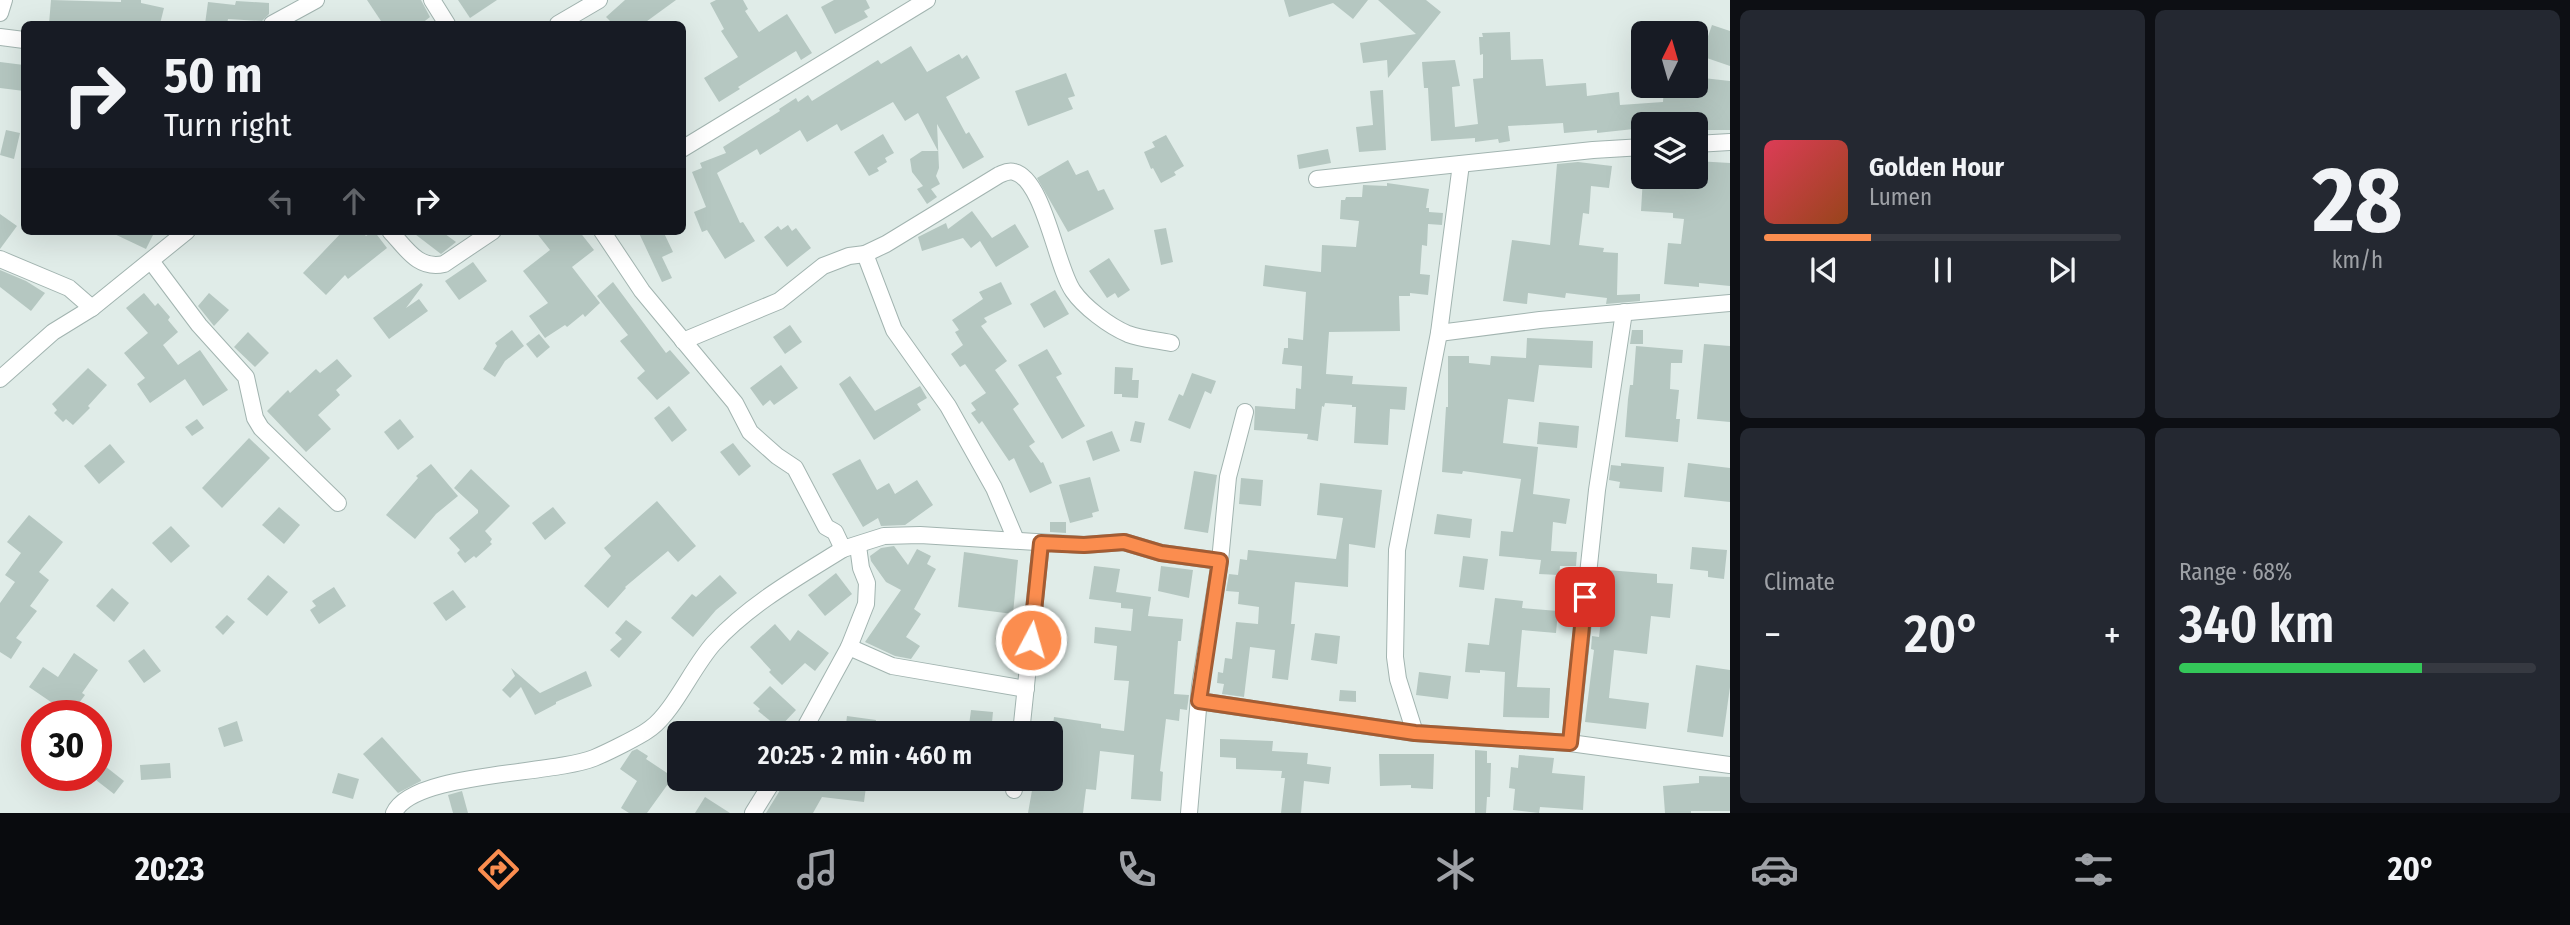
<!DOCTYPE html>
<meta charset="utf-8">
<style>
:root{--surface:#171b24;--page:#242831;--text:#f1f3f6;--muted:#9ea1a6;--line:#363941;--accent:#fb8d4f}
body{margin:0;font-family:"Fira Sans Condensed",sans-serif;background:var(--page);color:var(--text);height:100vh;display:flex;flex-direction:column;font-size:26px;white-space:nowrap}
*{box-sizing:border-box;margin:0}
p{font-size:23px;color:var(--muted)}
.icon{flex:none;width:38px;height:38px;fill:none;stroke:currentColor;stroke-width:2;stroke-linecap:round;stroke-linejoin:round}
.map{position:relative;flex:1;overflow:hidden}
.sheet{display:flex;flex-direction:column;gap:10px;padding:10px;background:#0d0f14;width:840px}
.sheet>*{flex:none}
.top-card{position:absolute;left:21px;top:21px;width:665px;height:214px;border-radius:10px;box-shadow:0 7px 28px #0002;background:#171b24;color:var(--text);overflow:hidden}
.needle{width:46px;rotate:5deg}
.buttons{position:absolute;left:1631px;top:21px;display:grid;gap:14px}
.buttons a{display:grid;place-items:center;width:77px;height:77px;border-radius:10px;background:var(--surface);box-shadow:0 7px 28px #0002;font-size:35px}
.speed{position:absolute;left:21px;top:700px;display:flex;gap:14px;font-size:35px;font-weight:700;text-align:center}
.speed>*{display:grid;place-content:center;width:91px;height:91px;border-radius:50%;background:var(--surface);box-shadow:0 7px 28px #0002;line-height:1}
.speed .limit{border:10px solid #d22;background:#fff;color:#111}
.pin{position:absolute;display:grid;place-items:center;width:60px;height:60px;color:#fff;margin:-30px;border-radius:14px;box-shadow:0 4px 10px #0006}
.me{position:absolute;width:77px;margin:-38px;rotate:6deg;stroke-linejoin:round;filter:drop-shadow(0 0 5px #0008)}
.turn{display:flex;align-items:center;gap:24px;height:147px;padding:0 28px;font-size:32px}
.turn .icon{width:91px;height:91px;stroke-width:2.5}
.turn b{display:block;font-size:49px;line-height:60px}
.lanes{display:flex;align-items:center;height:66px;padding:0 28px;background:#0003;justify-content:center;gap:35px;direction:ltr}
.lanes .off{opacity:.35}
.big{font-size:52px;font-weight:600;line-height:1.1}
.sheet .widget{flex:1;display:flex;flex-direction:column;justify-content:center;gap:10px;min-width:0;padding:0 24px;border-radius:10px;background:var(--page)}
.sheet .dial{align-items:center;gap:0}
.dial b{font-size:91px;line-height:1}
.song{display:flex;align-items:center;gap:21px}
.cover{width:84px;height:84px;border-radius:10px;background:linear-gradient(135deg,hsl(350 70% 55%),hsl(20 70% 35%))}
.played{height:7px;border-radius:4px;background:linear-gradient(90deg,var(--accent) 30%,var(--line) 30%)}
.keys{display:flex;justify-content:space-around;direction:ltr}
.heat{display:flex;justify-content:space-between;align-items:center;font-size:38px;direction:ltr}
.charge{height:10px;border-radius:5px;background:linear-gradient(90deg,#34c759 68%,var(--line) 0)}
.sheet .tiles{flex:1;display:grid;gap:10px;grid-template-columns:repeat(2,1fr)}
.trip{position:absolute;left:667px;top:721px;width:396px;height:70px;border-radius:10px;background:var(--surface);box-shadow:0 7px 28px #0002;font-weight:600;line-height:70px;text-align:center}
.dock{display:flex;height:112px;justify-content:space-around;align-items:center;background:#090b0e;color:var(--muted)}
.dock .icon{width:49px;height:49px}
.dock .current{color:var(--accent)}
.dock b{font-size:32px;color:var(--text)}
main{display:flex;flex:1;min-height:0}
.map>svg:first-child{display:block}
</style>
<main>
<div class="map">
<svg width="1730" height="813" viewBox="0 0 1730 813">
<rect width="100%" height="100%" fill="#e0ece8"/>
<g fill="#b5c7c1">
<polygon points="51,0 121,2 121,0 141,0 141,3 164,8 160,24 49,24"/>
<polygon points="367,0 421,0 430,17 421,24 383,24"/>
<polygon points="458,0 497,0 470,18"/>
<polygon points="625,0 676,0 643,24 613,24 606,17"/>
<polygon points="716,0 743,0 748,9 745,11 759,32 787,14 812,53 801,60 796,51 738,87 740,89 719,102 704,78 738,57 721,31 724,29 710,3"/>
<polygon points="834,0 866,0 870,8 864,11 868,17 835,34 821,7"/>
<polygon points="1284,0 1368,0 1353,19 1333,3 1289,17"/>
<polygon points="1378,0 1426,0 1441,12 1388,78 1387,60 1363,63 1360,43 1416,34"/>
<polygon points="236,1 269,3 269,14 262,21 228,19 227,24 205,24 208,2 235,5"/>
<polygon points="1712,25 1730,31 1730,66 1701,56"/>
<polygon points="1510,32 1511,60 1543,59 1546,86 1586,83 1587,96 1619,92 1620,105 1663,102 1664,86 1703,86 1703,78 1730,81 1730,130 1702,130 1702,124 1643,124 1643,128 1597,133 1597,130 1564,133 1563,123 1508,126 1510,141 1499,143 1498,139 1475,142 1475,138 1431,141 1428,88 1424,88 1422,62 1455,60 1460,86 1452,87 1455,127 1478,124 1473,79 1483,78 1483,54 1480,55 1479,37 1483,37 1482,33"/>
<polygon points="911,46 927,72 959,54 962,59 967,55 980,78 946,97 966,134 969,132 984,157 963,169 937,124 939,168 936,176 940,184 931,189 937,197 927,204 917,189 923,186 912,172 910,159 922,151 938,151 918,113 905,121 893,102 841,131 837,124 807,142 800,130 760,155 757,149 717,173 740,223 743,222 755,241 725,259 707,230 702,232 694,212 706,207 692,172 702,168 700,163 726,153 723,147 780,111 779,109 796,98 798,102 808,95 812,101 878,60 881,64"/>
<polygon points="0,62 24,65 24,91 0,88"/>
<polygon points="1066,73 1075,96 1068,98 1073,109 1028,126 1015,91"/>
<polygon points="1383,90 1386,150 1359,152 1356,127 1373,125 1370,91"/>
<polygon points="6,130 20,133 14,159 0,155"/>
<polygon points="883,134 894,153 885,158 887,162 877,168 879,171 869,176 854,152"/>
<polygon points="1166,135 1184,166 1174,172 1176,175 1161,183 1153,168 1151,169 1144,152 1155,147 1152,142"/>
<polygon points="1328,149 1331,163 1299,169 1297,155"/>
<polygon points="1068,160 1076,175 1088,170 1098,191 1104,189 1114,209 1068,232 1037,178"/>
<polygon points="1696,161 1730,163 1730,286 1699,283 1699,287 1664,284 1668,243 1681,244 1684,219 1673,218 1673,213 1641,211 1643,177 1696,177"/>
<polygon points="1578,162 1612,166 1609,188 1591,186 1589,214 1583,213 1579,245 1604,248 1603,252 1618,253 1617,295 1640,294 1640,301 1606,304 1607,298 1566,293 1565,298 1528,293 1527,304 1503,301 1512,240 1550,245 1557,164"/>
<polygon points="1387,183 1429,189 1426,208 1429,208 1429,212 1443,213 1442,225 1428,224 1427,246 1422,245 1420,274 1430,275 1428,295 1410,293 1410,296 1399,296 1400,331 1329,332 1326,374 1353,376 1352,384 1407,387 1405,410 1390,409 1388,445 1354,443 1356,407 1352,407 1352,405 1325,403 1324,407 1322,406 1318,441 1307,439 1308,434 1254,430 1255,406 1295,409 1296,388 1301,389 1302,366 1282,364 1284,348 1288,348 1288,338 1303,340 1306,292 1263,286 1265,265 1321,272 1322,245 1356,247 1359,221 1340,219 1341,200 1345,200 1346,197 1362,197 1363,185 1387,186"/>
<polygon points="972,211 992,238 1015,224 1029,247 996,267 980,241 971,248 963,238 922,251 918,237 946,223 948,229"/>
<polygon points="0,214 17,226 0,249"/>
<polygon points="788,225 792,231 796,228 811,248 787,267 764,237 778,226 781,230"/>
<polygon points="1166,228 1173,262 1161,265 1154,230"/>
<polygon points="108,231 155,231 146,249"/>
<polygon points="343,231 361,231 366,236 374,231 387,248 348,279 345,275 326,295 303,273"/>
<polygon points="411,231 441,231 456,242 441,254"/>
<polygon points="535,231 579,231 594,250 572,267 600,303 585,317 583,314 567,327 565,325 545,338 529,316 548,303 523,271 550,250"/>
<polygon points="638,231 663,231 673,252 662,257 672,278 662,282"/>
<polygon points="1109,258 1130,290 1118,298 1115,293 1107,298 1089,271"/>
<polygon points="473,262 487,281 459,300 445,281"/>
<polygon points="0,270 26,281 45,293 31,311 0,287"/>
<polygon points="613,282 666,353 670,350 690,373 657,400 637,378 645,371 620,341 628,335 597,296"/>
<polygon points="1001,282 1012,304 984,318 987,322 981,326 1007,361 995,370 1019,404 1013,409 1035,442 1029,446 1041,463 1043,462 1052,483 1030,493 1014,458 1009,461 982,421 979,424 971,413 976,410 971,403 986,393 965,364 960,367 951,354 963,345 955,332 959,330 952,320 983,299 979,292"/>
<polygon points="421,283 423,285 406,308 419,299 428,311 389,339 373,318"/>
<polygon points="1055,290 1069,314 1044,328 1030,304"/>
<polygon points="144,293 155,306 158,303 170,317 168,320 178,332 163,345 178,365 200,350 228,390 203,406 185,379 150,403 137,384 145,378 124,353 148,333 126,308"/>
<polygon points="209,293 229,310 214,326 198,306"/>
<polygon points="790,325 802,342 785,354 773,337"/>
<polygon points="512,330 524,346 505,361 495,377 483,369 497,346 495,343"/>
<polygon points="1632,330 1643,330 1643,344 1630,344"/>
<polygon points="248,332 269,353 255,367 234,347"/>
<polygon points="539,334 550,347 537,358 526,344"/>
<polygon points="1527,338 1593,341 1592,368 1539,365 1534,402 1508,399 1503,443 1538,447 1533,494 1570,499 1566,524 1553,522 1551,551 1577,552 1576,566 1560,566 1559,575 1539,574 1541,560 1499,556 1501,531 1513,532 1521,479 1463,471 1462,474 1442,472 1446,407 1448,407 1448,356 1469,356 1469,363 1490,365 1491,356 1526,358"/>
<polygon points="1704,344 1730,346 1730,422 1697,419"/>
<polygon points="1636,346 1683,350 1682,363 1671,363 1670,389 1679,390 1676,419 1680,419 1678,442 1625,437 1628,399 1630,385 1633,385"/>
<polygon points="1047,349 1062,374 1056,377 1085,426 1062,439 1018,365"/>
<polygon points="337,359 352,376 336,390 340,395 318,415 331,429 306,452 267,411 288,390 290,393 316,369 320,373"/>
<polygon points="781,365 798,388 774,405 770,400 763,406 750,388"/>
<polygon points="1115,367 1133,368 1132,380 1139,380 1138,398 1122,397 1122,394 1114,394"/>
<polygon points="88,368 107,385 88,406 90,408 73,425 66,419 63,422 54,413 57,410 52,404"/>
<polygon points="1192,373 1216,381 1211,394 1205,391 1190,429 1168,420 1179,394 1183,396"/>
<polygon points="850,376 875,411 920,386 927,398 917,404 921,410 874,440 839,384"/>
<polygon points="669,406 687,430 672,442 654,418"/>
<polygon points="197,419 204,428 192,436 185,427"/>
<polygon points="400,419 414,437 398,450 384,432"/>
<polygon points="1135,421 1145,423 1141,443 1130,441"/>
<polygon points="1539,422 1579,426 1577,448 1537,444"/>
<polygon points="1112,431 1120,451 1093,461 1086,441"/>
<polygon points="249,438 270,458 222,508 202,488"/>
<polygon points="733,443 751,466 739,476 720,452"/>
<polygon points="110,444 125,462 99,484 84,466"/>
<polygon points="860,459 877,490 889,483 895,494 917,480 933,505 905,525 881,526 878,518 863,527 832,474"/>
<polygon points="1621,463 1664,467 1662,492 1619,488 1620,482 1609,480 1611,465 1621,466"/>
<polygon points="1688,463 1730,468 1730,502 1684,497"/>
<polygon points="431,464 458,496 436,514 415,539 386,515 418,478 416,476"/>
<polygon points="471,469 510,506 485,531 492,539 490,542 492,544 476,558 474,556 465,563 457,553 460,550 449,538 478,513 478,510 454,488"/>
<polygon points="1194,471 1217,475 1208,533 1184,529"/>
<polygon points="1090,477 1099,511 1092,513 1093,517 1070,523 1059,485"/>
<polygon points="1241,478 1263,480 1261,506 1239,504"/>
<polygon points="1320,483 1382,490 1375,548 1349,544 1348,587 1295,582 1291,624 1295,624 1288,680 1272,678 1275,650 1250,647 1244,697 1222,694 1224,684 1217,683 1218,672 1223,673 1225,658 1232,659 1236,622 1258,624 1259,607 1238,604 1239,592 1226,591 1229,574 1238,575 1240,559 1247,560 1248,550 1336,559 1343,518 1317,515"/>
<polygon points="657,501 696,546 678,562 668,551 625,587 626,588 608,608 584,586 611,556 604,548"/>
<polygon points="279,507 300,525 284,544 262,525"/>
<polygon points="553,507 566,523 545,540 532,523"/>
<polygon points="1437,514 1472,519 1470,538 1434,534"/>
<polygon points="29,515 63,542 39,572 49,580 30,606 37,611 16,638 22,642 11,659 0,652 0,603 15,582 5,575 21,553 7,542"/>
<polygon points="1050,522 1066,522 1066,533 1050,532"/>
<polygon points="171,526 190,546 171,563 152,543"/>
<polygon points="894,546 908,565 917,549 931,556 927,564 936,569 914,609 921,614 906,637 920,646 911,659 895,656 865,642 901,590 886,582 871,561 870,556 881,548"/>
<polygon points="1692,547 1727,550 1724,579 1708,577 1708,571 1690,569"/>
<polygon points="964,552 1018,560 1013,614 958,607"/>
<polygon points="1463,556 1488,559 1484,590 1459,587"/>
<polygon points="1094,566 1120,569 1116,592 1151,597 1148,616 1183,619 1181,641 1178,641 1174,694 1189,695 1187,710 1180,709 1179,721 1166,719 1160,771 1163,772 1161,801 1131,799 1134,755 1100,751 1096,790 1086,789 1083,813 1028,813 1034,779 1050,779 1050,724 1053,725 1054,717 1101,724 1101,728 1124,731 1129,681 1114,680 1117,646 1094,643 1095,627 1131,631 1133,609 1121,608 1121,603 1089,599"/>
<polygon points="1161,566 1193,570 1189,598 1158,591"/>
<polygon points="1607,570 1657,574 1657,583 1673,584 1670,618 1651,616 1647,654 1614,650 1609,698 1649,703 1646,729 1585,722 1594,650 1591,649 1592,636 1599,637"/>
<polygon points="836,573 852,594 825,616 808,595"/>
<polygon points="268,575 288,592 267,616 247,599"/>
<polygon points="720,575 737,593 716,610 693,637 671,618 692,594 696,597"/>
<polygon points="334,587 346,606 319,624 310,610 316,606 312,601"/>
<polygon points="112,588 129,603 114,622 96,606"/>
<polygon points="453,590 466,607 446,621 433,603"/>
<polygon points="1495,598 1523,601 1522,608 1558,611 1556,633 1522,630 1517,687 1550,688 1549,718 1503,717 1505,672 1480,670 1480,673 1465,672 1468,643 1489,645"/>
<polygon points="227,615 235,622 223,635 215,627"/>
<polygon points="626,620 642,632 619,658 610,650 622,639 615,633"/>
<polygon points="775,624 790,641 798,630 829,653 815,671 805,663 782,685 769,672 771,670 750,647"/>
<polygon points="1315,633 1340,636 1337,664 1311,660"/>
<polygon points="144,649 161,671 144,683 128,661"/>
<polygon points="74,653 98,670 82,693 85,695 70,715 29,687 43,667 58,677"/>
<polygon points="1696,665 1730,670 1730,687 1723,737 1687,732"/>
<polygon points="511,668 540,693 586,671 592,686 556,702 556,704 535,715 521,687 510,698 502,690 515,676"/>
<polygon points="1419,672 1451,676 1448,699 1416,695"/>
<polygon points="770,686 796,710 779,728 758,711 760,709 753,703"/>
<polygon points="1340,690 1356,691 1356,702 1339,701"/>
<polygon points="971,710 993,712 991,733 968,733"/>
<polygon points="847,716 876,720 874,733 845,733"/>
<polygon points="237,721 243,741 224,747 218,728"/>
<polygon points="382,737 421,780 421,781 398,793 363,754"/>
<polygon points="1220,739 1273,741 1272,751 1308,753 1307,764 1331,767 1329,784 1304,781 1301,813 1281,813 1285,778 1281,778 1282,771 1236,769 1236,758 1220,757"/>
<polygon points="637,749 648,756 646,759 673,777 647,813 629,813 621,808 637,781 620,769 632,751"/>
<polygon points="1475,750 1487,751 1487,763 1491,763 1490,797 1487,797 1486,813 1475,813"/>
<polygon points="1379,754 1434,754 1433,789 1411,788 1411,785 1380,786"/>
<polygon points="1519,755 1554,758 1552,773 1585,776 1583,810 1540,807 1539,813 1513,810 1515,789 1509,788 1511,767 1518,768"/>
<polygon points="96,759 124,781 114,794 96,780"/>
<polygon points="170,763 171,778 141,780 140,765"/>
<polygon points="338,773 359,779 353,799 332,793"/>
<polygon points="1699,776 1730,777 1730,811 1691,811 1691,813 1665,813 1663,786 1699,783"/>
<polygon points="793,779 867,779 864,802 822,797 813,813 766,813 782,787 789,790"/>
<polygon points="462,791 468,813 453,813 448,795"/>
<polygon points="705,797 730,813 695,813"/>
</g>
<g fill="none" stroke-linecap="round" stroke-linejoin="round">
<defs>
<g id="minor">
<polyline points="432,0 447,24"/>
<polyline points="0,13 4,0"/>
<polyline points="272,24 316,0"/>
<polyline points="558,24 599,0"/>
<polyline points="0,37 24,40"/>
<polyline points="1696,144 1730,142"/>
<polyline points="682,149 927,0"/>
<polyline points="1317,179 1593,150 1643,147"/>
<path d="M390 231C406 248 418 270 444 264L493 231"/>
<polyline points="602,231 642,291 735,403 750,432 777,456 795,468 826,527 835,532 843,549 884,536 920,535 1084,545 1124,542 1161,553 1220,561"/>
<polyline points="865,254 894,330 948,406 994,488 1016,540"/>
<polyline points="0,259 69,288 92,308"/>
<polyline points="151,261 199,325 246,377 255,418 261,428 338,503"/>
<polyline points="1439,333 1540,320 1730,303"/>
<path d="M683 341 779 301 823 266 849 256 865 254 886 244 999 175C1004 173 1008 170 1014 172 1044 179 1056 267 1073 291 1084 307 1109 326 1128 334 1141 339 1157 340 1171 343"/>
<polyline points="0,379 53,332 92,308 187,231"/>
<polyline points="849,647 892,666 1026,689"/>
<polyline points="1199,701 1415,733 1570,743 1730,765"/>
<polyline points="802,733 849,647 866,604 867,583 861,568 858,546"/>
<polyline points="1021,733 1041,543"/>
<polyline points="1415,733 1398,679 1395,657 1397,550 1439,333 1461,164"/>
<polyline points="1570,743 1597,490 1624,312"/>
<polyline points="1014,790 1015,779"/>
<path d="M394 813C412 772 552 775 594 758 606 753 641 736 651 728 674 711 693 666 714 643 750 604 798 577 843 549"/>
<polyline points="753,813 774,779"/>
<polyline points="1189,813 1200,686 1220,561 1228,477 1245,412"/>
</g>
</defs>
<use href="#minor" stroke="#a2b4b0" stroke-width="18"/>
<use href="#minor" stroke="#fff" stroke-width="16"/>
</g>
<g fill="none" stroke-linecap="round" stroke-linejoin="round">
<defs>
<polyline id="route" points="1031,640 1041,543 1084,545 1124,542 1161,553 1220,561 1199,701 1415,733 1570,743 1585,597"/>
</defs>
<use href="#route" stroke="#a35c33" stroke-width="18"/>
<use href="#route" stroke="#fb8d4f" stroke-width="12"/>
</g>
</svg>
<div class="buttons">
<a><svg class="needle" viewBox="-14 -14 28 28"><path d="M0-13l5 13h-10z" fill="#e53935"/><path d="M0 13l5-13h-10z" fill="#9ea1a6"/></svg></a>
<a><svg class="icon" aria-label="layers" viewBox="0 0 24 24"><path d="M12 4l9 5-9 5-9-5zM3 14l9 5 9-5"/></svg></a>
</div>
<div class="speed"><div class="limit">30</div></div>
<div class="pin" style="left:1585px;top:597px;background:#d93025"><svg class="icon" aria-label="arrive" viewBox="0 0 24 24"><path d="M6 21V4h12l-3 4 3 4H6"/></svg></div>
<svg class="me" style="left:1031px;top:640px" viewBox="-20 -20 40 40"><circle r="17" fill="#fb8d4f" stroke="#fff" stroke-width="3"/><path d="M0-11L8 9 0 5-8 9z" fill="#fff"/></svg>
<div class="trip">20:25 · 2 min · 460 m</div>
<div class="top-card">
<div class="turn"><svg class="icon" aria-label="right" viewBox="0 0 24 24"><path d="M7 20v-9h11M14 6l5 5-5 5"/></svg><div><b>50 m</b>Turn right</div></div>
<div class="lanes"><svg class="icon off" aria-label="left" viewBox="0 0 24 24"><path d="M17 20v-9H6M10 6l-5 5 5 5"/></svg><svg class="icon off" aria-label="ahead" viewBox="0 0 24 24"><path d="M12 20V5M6 11l6-6 6 6"/></svg><svg class="icon" aria-label="right" viewBox="0 0 24 24"><path d="M7 20v-9h11M14 6l5 5-5 5"/></svg></div>
</div>
</div>
<section class="sheet">
<div class="tiles">
<div class="widget">
<div class="song"><i class="cover"></i><div><b>Golden Hour</b><p>Lumen</p></div></div>
<div class="played"></div>
<div class="keys"><svg class="icon" aria-label="previous" viewBox="0 0 24 24"><path d="M18 5L8 12l10 7zM5 5v14"/></svg><svg class="icon" aria-label="pause" viewBox="0 0 24 24"><path d="M8 5v14M16 5v14"/></svg><svg class="icon" aria-label="next" viewBox="0 0 24 24"><path d="M6 5l10 7-10 7zM19 5v14"/></svg></div>
</div>
<div class="widget dial"><b>28</b><p>km/h</p></div>
<div class="widget"><p>Climate</p>
<div class="heat"><a>−</a><b class="big">20°</b><a>+</a></div>
</div>
<div class="widget"><p>Range · 68%</p><b class="big">340 km</b><div class="charge"></div></div>
</div>
</section>
</main>
<nav class="dock">
<b>20:23</b>
<svg class="icon current" aria-label="directions" viewBox="0 0 24 24"><path d="M12 3l9 9-9 9-9-9zM9 14v-3h6M13 9l2 2-2 2"/></svg>
<svg class="icon" aria-label="music" viewBox="0 0 24 24"><path d="M9 18V5l10-2v13"/><circle cx="6" cy="18" r="3"/><circle cx="16" cy="16" r="3"/></svg>
<svg class="icon" aria-label="phone" viewBox="0 0 24 24"><path d="M5 4h4l2 5-3 2q2 4 5 5l2-3 5 2v4C11 20 4 13 5 4z"/></svg>
<svg class="icon" aria-label="climate" viewBox="0 0 24 24"><path d="M12 3v18M4 7l16 10M4 17L20 7"/></svg>
<svg class="icon" aria-label="car" viewBox="0 0 24 24"><path d="M5 17H2v-5l4-1 3-4h7l3 4 3 1v5h-3M9 17h6M6 11h13"/><circle cx="7" cy="17" r="2"/><circle cx="17" cy="17" r="2"/></svg>
<svg class="icon" aria-label="filters" viewBox="0 0 24 24"><path d="M4 7h16M4 17h16"/><circle cx="9" cy="7" r="2"/><circle cx="15" cy="17" r="2"/></svg>
<b>20°</b>
</nav>
